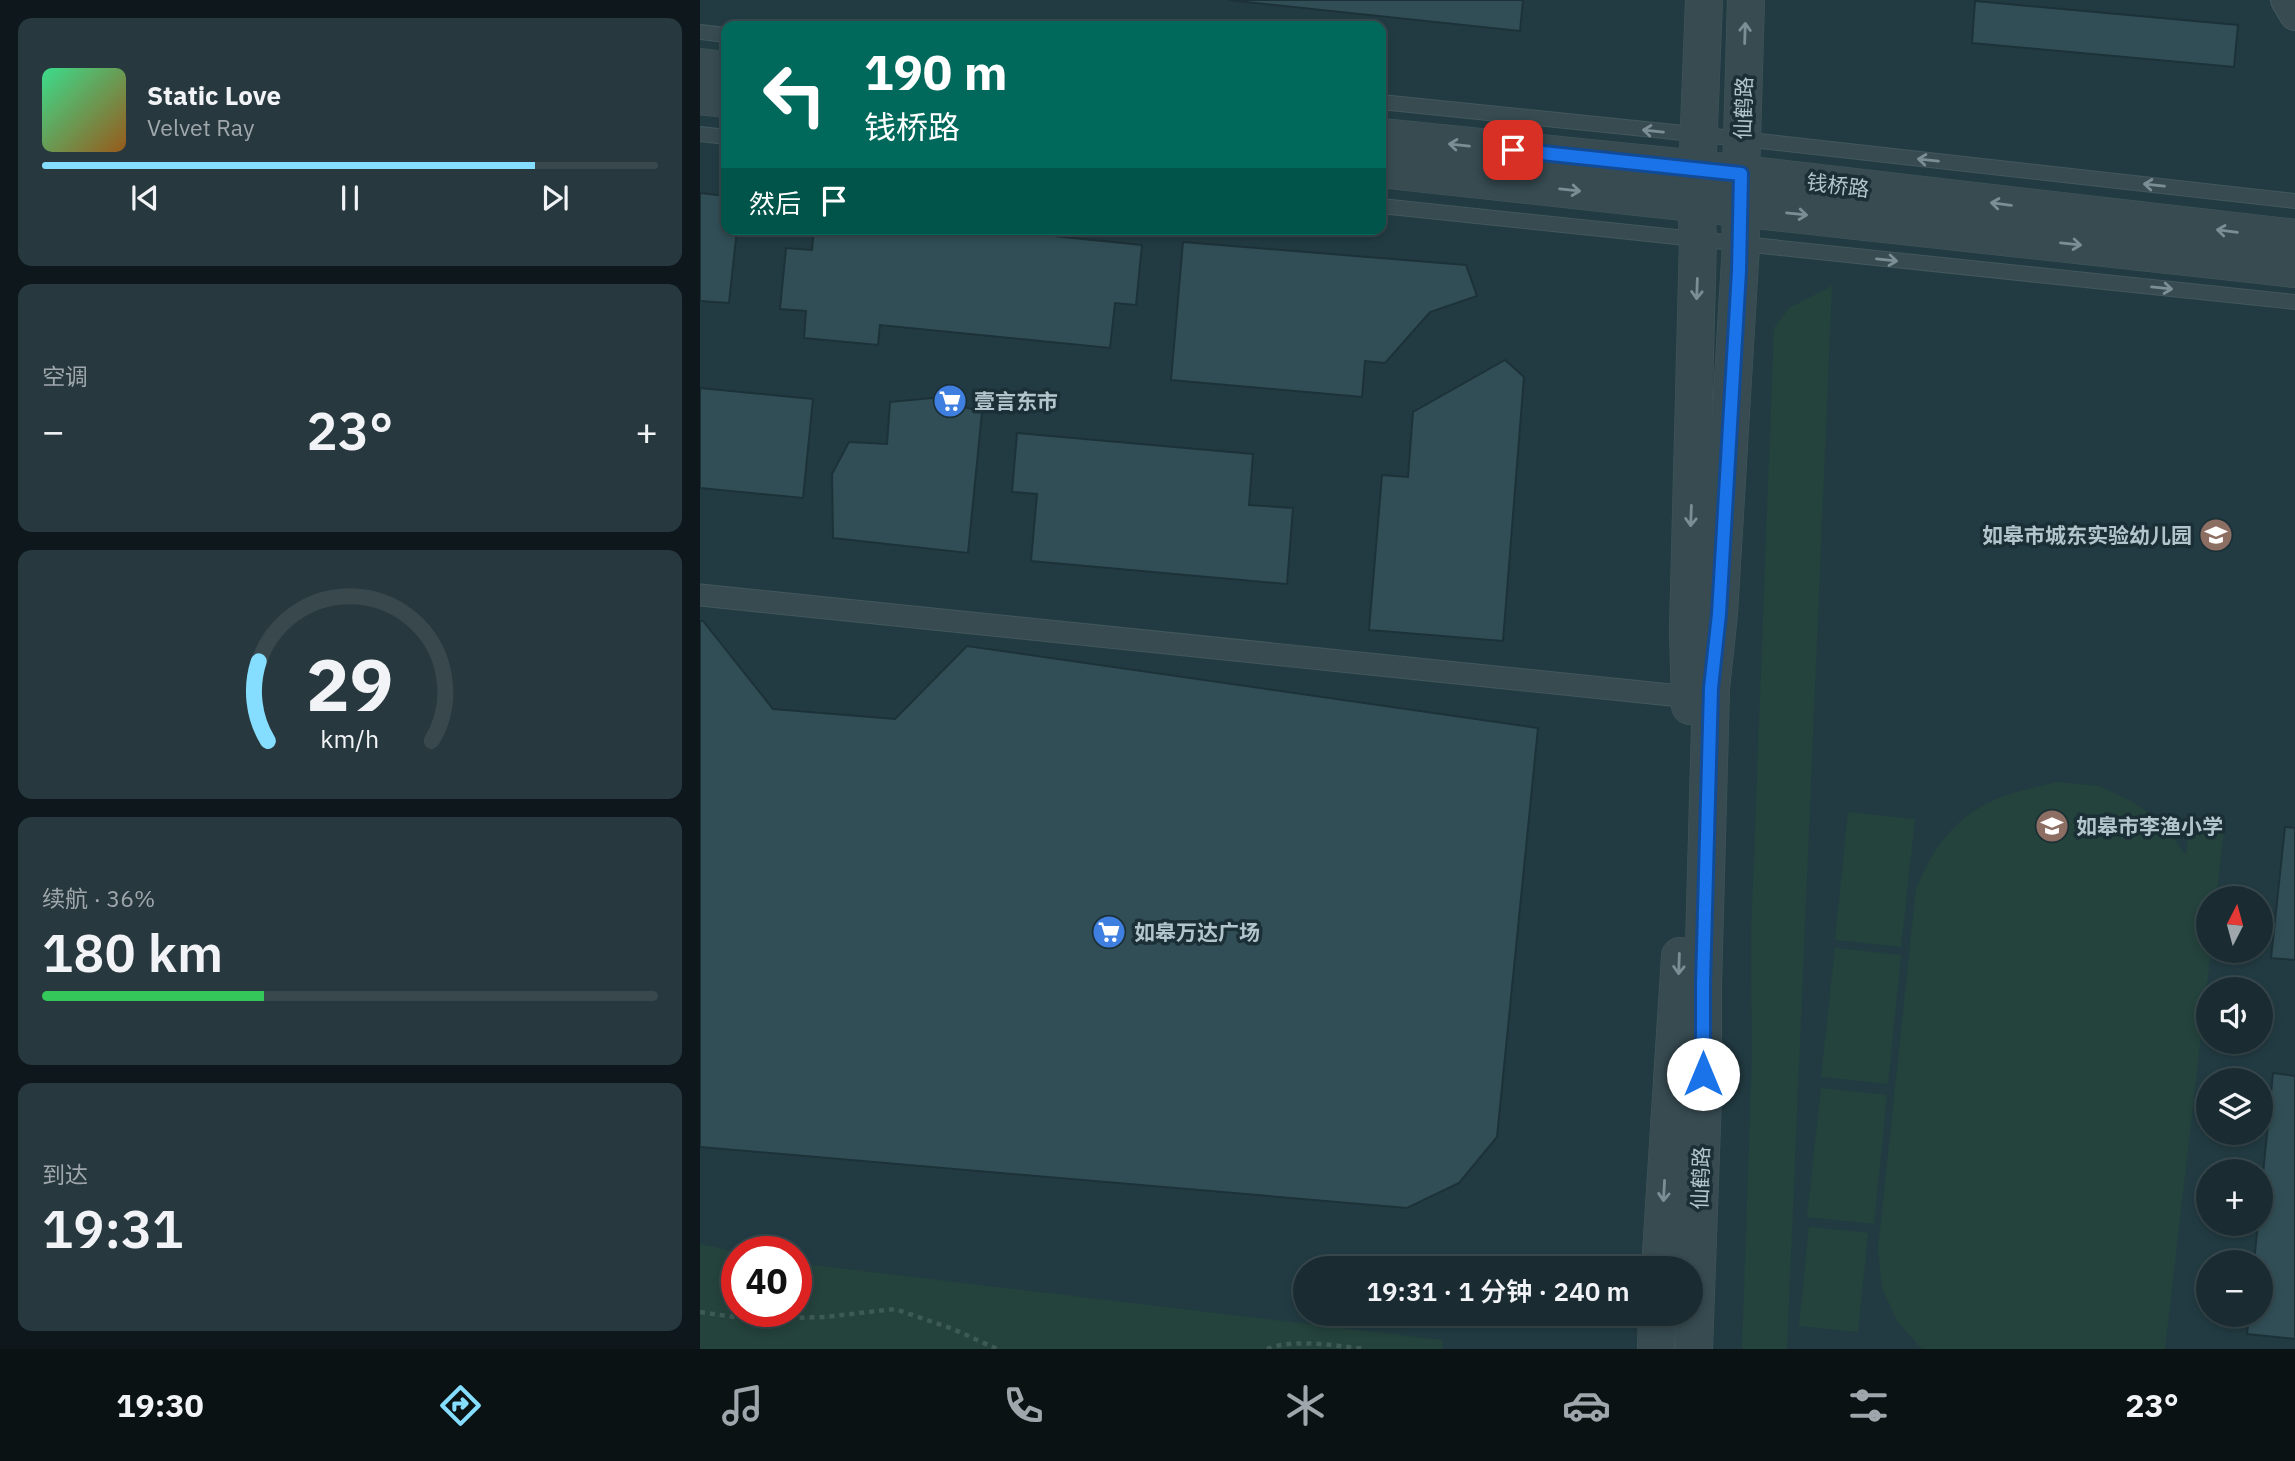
<!DOCTYPE html>
<html lang="zh">
<meta charset="utf-8">
<style>
:root{--surface:#1a2c32;--page:#27383e;--text:#f1f3f6;--muted:#9fa7ac;--line:#38484d;--accent:#85deff}
body{margin:0;font-family:"IBM Plex Sans","Noto Sans SC",sans-serif;background:var(--page);color:var(--text);height:100vh;display:flex;flex-direction:column;font-size:26px;white-space:nowrap}
*{box-sizing:border-box;margin:0}
p{font-size:23px;color:var(--muted)}
.icon{flex:none;width:38px;height:38px;fill:none;stroke:currentColor;stroke-width:2;stroke-linecap:round;stroke-linejoin:round}
.map{position:relative;flex:1;overflow:hidden}
.side{display:flex;flex-direction:column;gap:18px;padding:18px;background:#0e181c;width:700px}
.side>*{flex:none}
.hud{position:absolute;left:21px;top:21px;width:665px;height:214px;border-radius:14px;box-shadow:0 4px 10px #0003,0 0 0 2px var(--line);background:#00695c;color:#fff;overflow:hidden}
.needle{width:46px;rotate:6deg}
.fabs{position:absolute;left:1496px;top:886px;display:grid;gap:14px}
.fabs a{display:grid;place-items:center;width:77px;height:77px;border-radius:50%;background:var(--surface);box-shadow:0 4px 10px #0003,0 0 0 2px var(--line);font-size:35px}
.speed{position:absolute;left:21px;top:1236px;display:flex;gap:14px;font-size:35px;font-weight:700;text-align:center}
.speed>*{display:grid;place-content:center;width:91px;height:91px;border-radius:50%;background:var(--surface);box-shadow:0 4px 10px #0003,0 0 0 2px var(--line);line-height:1}
.speed .limit{border:10px solid #d22;background:#fff;color:#111}
.pin{position:absolute;display:grid;place-items:center;width:60px;height:60px;color:#fff;margin:-30px;border-radius:14px;box-shadow:0 4px 10px #0006}
.me{position:absolute;width:77px;margin:-38px;rotate:0deg;stroke-linejoin:round;filter:drop-shadow(0 0 5px #0008)}
.turn{display:flex;align-items:center;gap:24px;height:147px;padding:0 28px;font-size:32px}
.turn .icon{width:91px;height:91px;stroke-width:2.5}
.turn b{display:block;font-size:49px;line-height:60px}
.then{display:flex;align-items:center;height:66px;padding:0 28px;background:#0003;gap:14px;font-size:26px}
.big{font-size:52px;font-weight:600;line-height:1.1}
.side .tile{flex:1;display:flex;flex-direction:column;justify-content:center;gap:10px;min-width:0;padding:0 24px;border-radius:14px;background:var(--page)}
.side .dial{align-items:center;gap:0}
.dial svg{height:182px;overflow:visible;fill:none;stroke:var(--line);stroke-width:7;stroke-linecap:round;text-anchor:middle}
.dial text{fill:var(--text);stroke:none}
.song{display:flex;align-items:center;gap:21px}
.cover{width:84px;height:84px;border-radius:10px;background:linear-gradient(135deg,hsl(150 70% 55%),hsl(30 70% 35%))}
.played{height:7px;border-radius:4px;background:linear-gradient(90deg,var(--accent) 80%,var(--line) 80%)}
.keys{display:flex;justify-content:space-around;direction:ltr}
.heat{display:flex;justify-content:space-between;align-items:center;font-size:38px;direction:ltr}
.charge{height:10px;border-radius:5px;background:linear-gradient(90deg,#34c759 36%,var(--line) 0)}
.trip{position:absolute;left:593px;top:1256px;width:410px;height:70px;border-radius:35px;background:var(--surface);box-shadow:0 4px 10px #0003,0 0 0 2px var(--line);font-weight:600;line-height:70px;text-align:center}
.dock{display:flex;height:112px;justify-content:space-around;align-items:center;background:#0a1214;color:var(--muted)}
.dock .icon{width:49px;height:49px}
.dock .active{color:var(--accent)}
.dock b{font-size:32px;color:var(--text)}
main{display:flex;flex:1;min-height:0}
.map>svg:first-child{display:block}
</style>
<main>
<section class="side">
<div class="tile">
<div class="song"><i class="cover"></i><div><b>Static Love</b><p>Velvet Ray</p></div></div>
<div class="played"></div>
<div class="keys"><svg class="icon" aria-label="previous" viewBox="0 0 24 24"><path d="M18 5L8 12l10 7zM5 5v14"/></svg><svg class="icon" aria-label="pause" viewBox="0 0 24 24"><path d="M8 5v14M16 5v14"/></svg><svg class="icon" aria-label="next" viewBox="0 0 24 24"><path d="M6 5l10 7-10 7zM19 5v14"/></svg></div>
</div>
<div class="tile"><p>空调</p>
<div class="heat"><a>−</a><b class="big">23°</b><a>+</a></div>
</div>
<div class="tile dial"><svg viewBox="0 0 100 80">
<path d="M14 69A42 42 0 1 1 86 69"/>
<path d="M14 69A42 42 0 0 1 10 34" stroke="#85deff"/>
<text x="50" y="56" font-size="32" font-weight="700">29</text>
<text x="50" y="72" font-size="11">km/h</text>
</svg></div>
<div class="tile"><p>续航 · 36%</p><b class="big">180 km</b><div class="charge"></div></div>
<div class="tile"><p>到达</p><b class="big">19:31</b></div>
</section>
<div class="map">
<svg width="1595" height="1349" viewBox="0 0 1595 1349">
<rect width="100%" height="100%" fill="#223b42"/>
<g fill="#24433c">
<polygon points="1132,286 1087,1349 1042,1349 1052,1057 1051,936 1074,328 1089,308"/>
<path d="M1357 782 1399 786 1433 802 1460 821 1486 855 1490 819 1525 823 1516 898H1508V950H1511L1465 1349H1222L1197 1321 1182 1288 1178 1249 1216 889C1222 876 1228 861 1236 850 1268 802 1305 794 1357 782Z"/>
<polygon points="1148,812 1215,819 1201,947 1135,940"/>
<polygon points="1135,948 1201,955 1188,1084 1121,1077"/>
<polygon points="1121,1088 1187,1095 1174,1224 1107,1217"/>
<polygon points="1109,1227 1168,1233 1158,1332 1099,1326"/>
<polygon points="0,1244 37,1252 37,1311 96,1311 96,1263 742,1340 743,1349 0,1349"/>
</g>
<g fill="#314e56" stroke="#1d3238" stroke-width="2">
<polygon points="528,0 823,0 820,31"/>
<polygon points="1275,1 1538,25 1534,67 1272,43"/>
<polygon points="0,193 26,196 26,229 37,229 29,303 0,301"/>
<polygon points="114,229 283,229 442,245 436,305 415,303 410,348 180,325 178,345 104,338 106,311 80,309 86,248 112,250"/>
<polygon points="483,242 766,265 777,296 730,312 685,363 665,361 662,397 471,380"/>
<polygon points="805,360 824,377 803,641 669,630 682,475 708,477 713,412"/>
<polygon points="0,388 113,399 103,498 0,488"/>
<polygon points="232,398 282,412 268,553 133,538 132,474 149,442 187,444 190,402"/>
<polygon points="317,433 553,454 549,505 593,508 587,584 331,561 337,494 312,492"/>
<polygon points="0,621 3,621 73,709 195,719 267,646 838,728 797,1137 759,1183 707,1208 0,1147"/>
<polygon points="1585,827 1595,828 1595,960 1571,958"/>
<polygon points="1573,1073 1595,1076 1595,1339 1547,1334 1549,1314 1561,1314 1561,1262 1554,1262 1558,1223 1561,1223 1561,1194"/>
</g>
<g fill="none" stroke-linecap="round" stroke-linejoin="round">
<defs>
<g id="service">
<polyline points="0,32 26,35"/>
<polyline points="681,102 1042,139 1595,201"/>
<polyline points="0,134 26,137"/>
<polyline points="681,206 1595,302"/>
</g>
<polyline id="pedestrian" points="0,595 990,697"/>
<polyline id="minor" points="1586,0 1595,15"/>
<g id="tertiary">
<polyline points="0,67 26,70"/>
<polyline points="0,96 26,99"/>
<polyline points="681,137 998,169 1595,238"/>
<polyline points="681,169 1595,269"/>
<polyline points="990,706 988,631 998,239 996,203 1004,0"/>
<polyline points="960,1269 980,956"/>
<polyline points="956,1349 957,1314"/>
<polyline points="994,1349 1003,1096 1003,984 1011,688 1019,614 1041,244 1040,208 1046,0"/>
</g>
</defs>
<use href="#service" stroke="#43575d" stroke-width="16"/>
<use href="#pedestrian" stroke="#43575d" stroke-width="23"/>
<use href="#minor" stroke="#43575d" stroke-width="32"/>
<use href="#tertiary" stroke="#43575d" stroke-width="38"/>
<g stroke="#3d5a53" stroke-width="4.5" stroke-dasharray="5 5" stroke-linecap="butt">
<polyline points="0,1312 48,1319 125,1317 195,1309 253,1329 297,1349"/>
<path d="M567 1349C593 1338 637 1346 665 1349"/>
</g>
<use href="#service" stroke="#374b51" stroke-width="14"/>
<use href="#pedestrian" stroke="#374b51" stroke-width="21"/>
<use href="#minor" stroke="#374b51" stroke-width="30"/>
<use href="#tertiary" stroke="#374b51" stroke-width="37"/>
</g>
<defs><path id="oneway-shaft" d="M-6 0H5M1.5-3L5.5 0L1.5 3" fill="none" stroke-width="1.6" stroke-linecap="round" stroke-linejoin="round" transform="scale(1.75)"/></defs>
<g stroke="#7b8e95">
<use href="#oneway-shaft" transform="translate(1045 33) rotate(-88)"/>
<use href="#oneway-shaft" transform="translate(953 131) rotate(-174)"/>
<use href="#oneway-shaft" transform="translate(759 145) rotate(-174)"/>
<use href="#oneway-shaft" transform="translate(1228 160) rotate(-174)"/>
<use href="#oneway-shaft" transform="translate(1454 185) rotate(-174)"/>
<use href="#oneway-shaft" transform="translate(870 190) rotate(6)"/>
<use href="#oneway-shaft" transform="translate(1301 204) rotate(-173)"/>
<use href="#oneway-shaft" transform="translate(1097 214) rotate(6)"/>
<use href="#oneway-shaft" transform="translate(1527 231) rotate(-173)"/>
<use href="#oneway-shaft" transform="translate(1371 244) rotate(6)"/>
<use href="#oneway-shaft" transform="translate(1187 260) rotate(6)"/>
<use href="#oneway-shaft" transform="translate(1462 288) rotate(6)"/>
<use href="#oneway-shaft" transform="translate(997 289) rotate(92)"/>
<use href="#oneway-shaft" transform="translate(991 516) rotate(92)"/>
<use href="#oneway-shaft" transform="translate(979 964) rotate(92)"/>
<use href="#oneway-shaft" transform="translate(964 1191) rotate(93)"/>
</g>
<g fill="none" stroke-linecap="round" stroke-linejoin="round">
<defs>
<polyline id="route" points="813,150 1041,174 1039,271 1019,614 1011,688 1003,984 1003,1074"/>
</defs>
<use href="#route" stroke="#114b97" stroke-width="18"/>
<use href="#route" stroke="#1a73e8" stroke-width="12"/>
</g>
<defs>
<symbol id="supermarket-disc" viewBox="-11 -11 22 22"><circle r="9.5" fill="#3f7fe0" stroke="#1b3036"/><path d="M-6-5.5h2.5l.6 2H6L4.5 2H-2.5L-4.4-4H-6ZM-1.5 3.2a1.3 1.3 0 1 0 .1 0ZM3 3.2a1.3 1.3 0 1 0 .1 0Z" fill="#fff"/></symbol>
<symbol id="school-disc" viewBox="-11 -11 22 22"><circle r="9.5" fill="#8d6e63" stroke="#1b3036"/><path d="M0-5L7-2L0 1L-7-2ZM-4 1L0 2.5L4 1V4Q0 6-4 4Z" fill="#fff"/></symbol>
</defs>
<g fill-rule="evenodd">
<use href="#supermarket-disc" x="231" y="382" width="38" height="38"/>
<use href="#school-disc" x="1497" y="516" width="38" height="38"/>
<use href="#school-disc" x="1333" y="807" width="38" height="38"/>
<use href="#supermarket-disc" x="390" y="913" width="38" height="38"/>
</g>
<g text-anchor="middle" dominant-baseline="central" stroke-width="7" stroke-linejoin="round" paint-order="stroke">
<g font-size="21" fill="#b3c5cc" stroke="#1b3036">
<text transform="translate(1043 108) rotate(-88)">仙鹤路</text>
<text transform="translate(1138 185) rotate(7)">钱桥路</text>
<text transform="translate(1000 1178) rotate(-88)">仙鹤路</text>
</g>
<g font-size="21" font-weight="bold" fill="#b3c5cc" stroke="#1b3036" text-anchor="start">
<text x="274" y="401">壹言东市</text>
<text x="1492" y="535" text-anchor="end">如皋市城东实验幼儿园</text>
<text x="1376" y="826">如皋市李渔小学</text>
<text x="434" y="932">如皋万达广场</text>
</g>
</g>
</svg>
<div class="fabs">
<a><svg class="needle" viewBox="-14 -14 28 28"><path d="M0-13l5 13h-10z" fill="#e53935"/><path d="M0 13l5-13h-10z" fill="#9fa7ac"/></svg></a>
<a><svg class="icon" aria-label="sound" viewBox="0 0 24 24"><path d="M4 9h4l5-4v14l-5-4H4zM17 9q2 3 0 6"/></svg></a>
<a><svg class="icon" aria-label="layers" viewBox="0 0 24 24"><path d="M12 4l9 5-9 5-9-5zM3 14l9 5 9-5"/></svg></a>
<a>+</a>
<a>−</a>
</div>
<div class="speed"><div class="limit">40</div></div>
<div class="pin" style="left:813px;top:150px;background:#d93025"><svg class="icon" aria-label="arrive" viewBox="0 0 24 24"><path d="M6 21V4h12l-3 4 3 4H6"/></svg></div>
<svg class="me" style="left:1003px;top:1074px" viewBox="-20 -20 40 40"><circle r="19" fill="#fff"/><path d="M0-13L10 11 0 6-10 11z" fill="#1a73e8"/></svg>
<div class="trip">19:31 · 1 分钟 · 240 m</div>
<div class="hud">
<div class="turn"><svg class="icon" aria-label="left" viewBox="0 0 24 24"><path d="M17 20v-9H6M10 6l-5 5 5 5"/></svg><div><b>190 m</b>钱桥路</div></div>
<div class="then">然后<svg class="icon" aria-label="arrive" viewBox="0 0 24 24"><path d="M6 21V4h12l-3 4 3 4H6"/></svg></div>
</div>
</div>
</main>
<nav class="dock">
<b>19:30</b>
<svg class="icon active" aria-label="directions" viewBox="0 0 24 24"><path d="M12 3l9 9-9 9-9-9zM9 14v-3h6M13 9l2 2-2 2"/></svg>
<svg class="icon" aria-label="music" viewBox="0 0 24 24"><path d="M9 18V5l10-2v13"/><circle cx="6" cy="18" r="3"/><circle cx="16" cy="16" r="3"/></svg>
<svg class="icon" aria-label="phone" viewBox="0 0 24 24"><path d="M5 4h4l2 5-3 2q2 4 5 5l2-3 5 2v4C11 20 4 13 5 4z"/></svg>
<svg class="icon" aria-label="climate" viewBox="0 0 24 24"><path d="M12 3v18M4 7l16 10M4 17L20 7"/></svg>
<svg class="icon" aria-label="car" viewBox="0 0 24 24"><path d="M5 17H2v-5l4-1 3-4h7l3 4 3 1v5h-3M9 17h6M6 11h13"/><circle cx="7" cy="17" r="2"/><circle cx="17" cy="17" r="2"/></svg>
<svg class="icon" aria-label="filters" viewBox="0 0 24 24"><path d="M4 7h16M4 17h16"/><circle cx="9" cy="7" r="2"/><circle cx="15" cy="17" r="2"/></svg>
<b>23°</b>
</nav>
